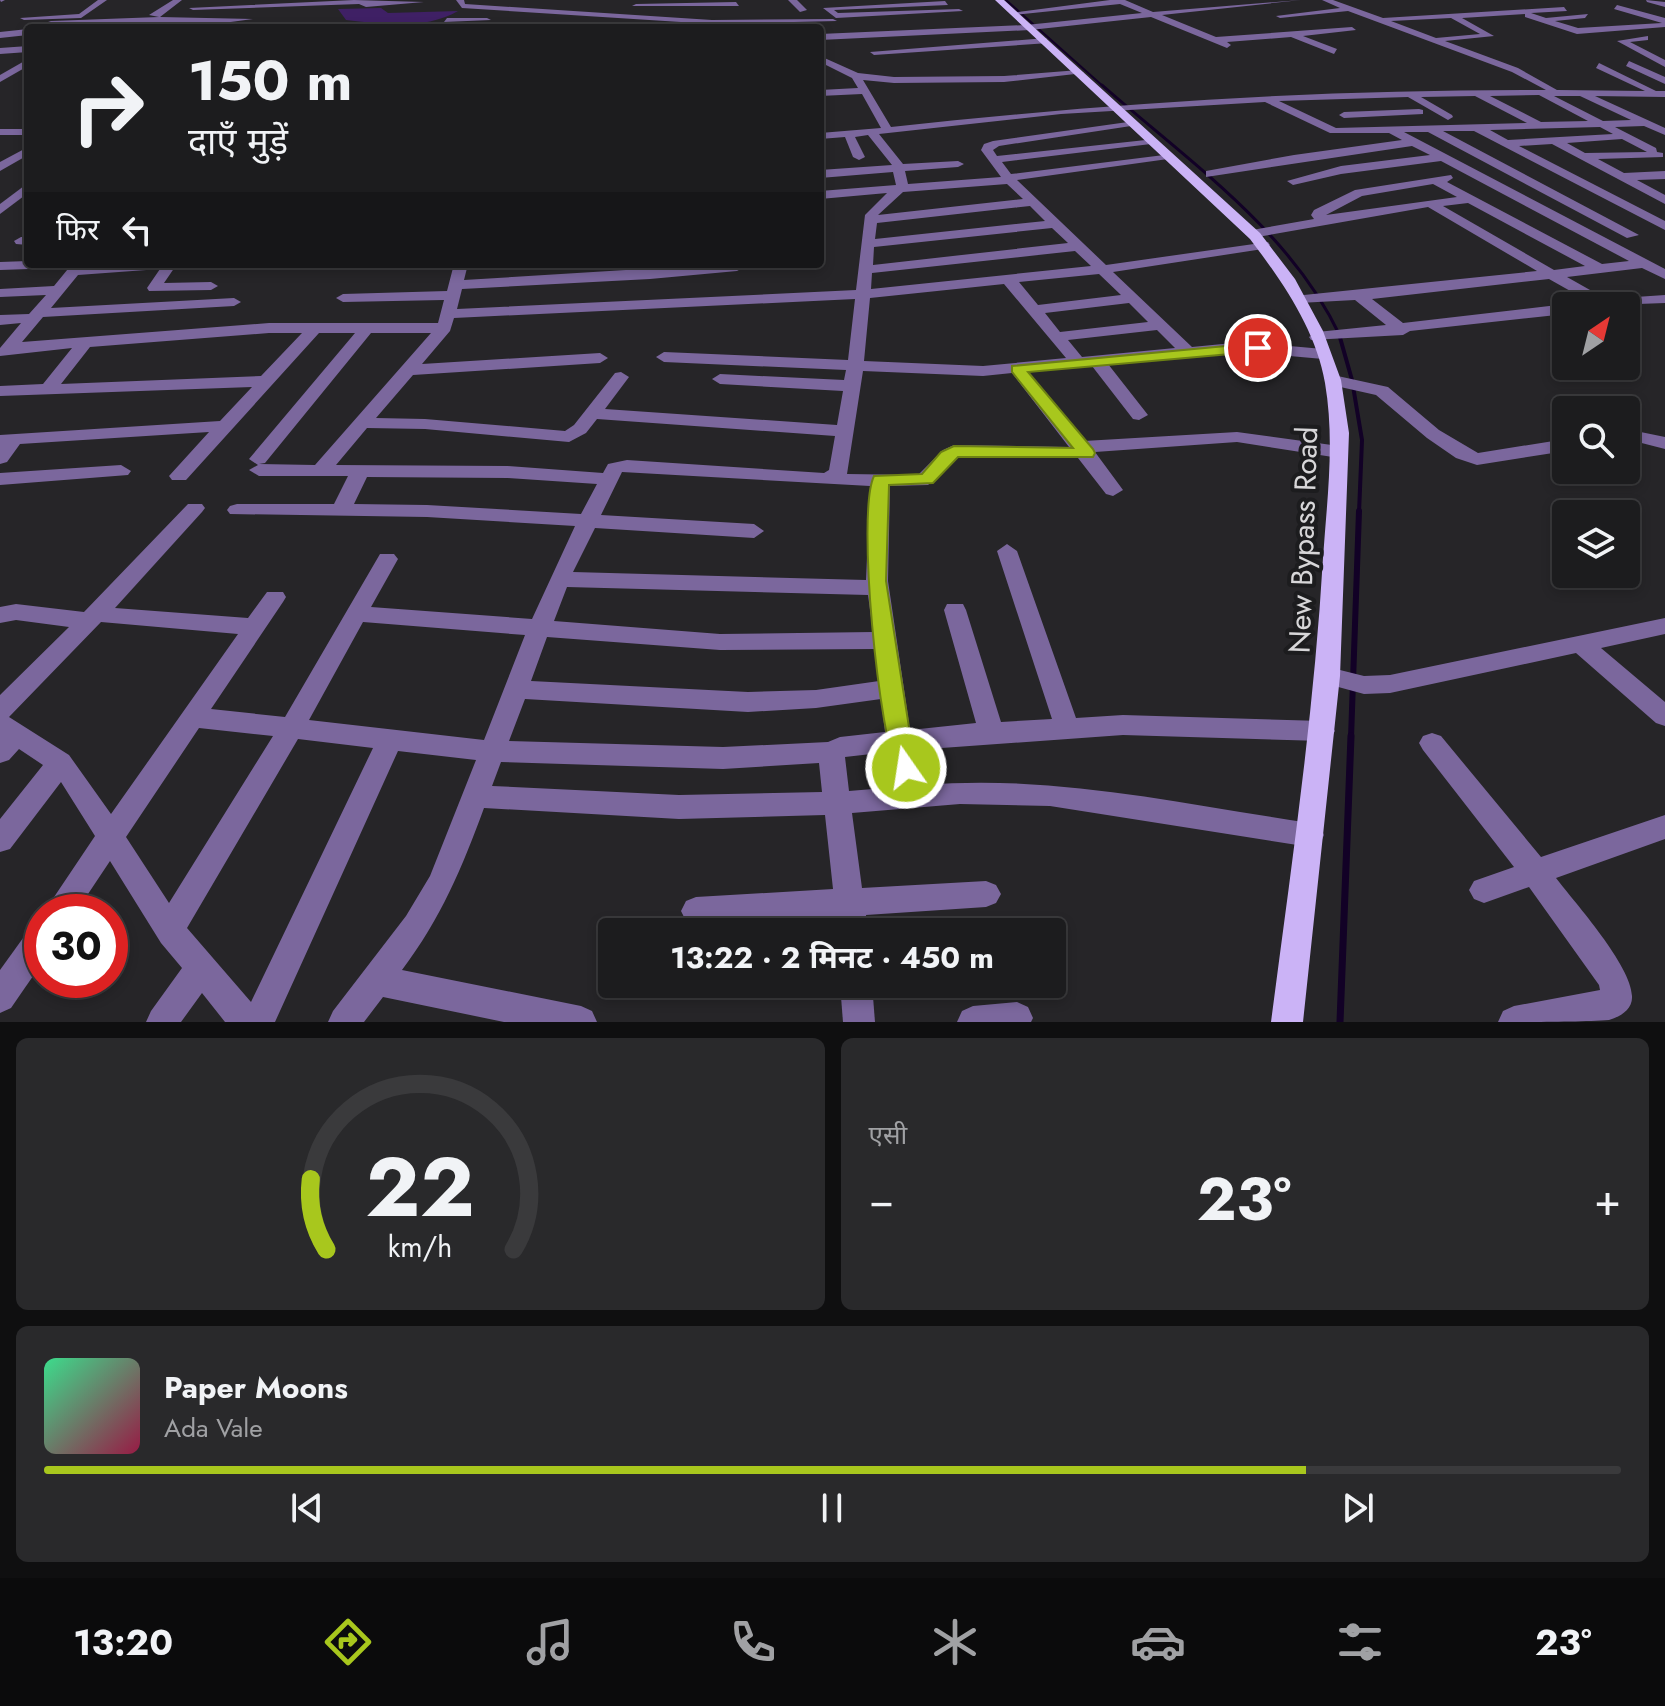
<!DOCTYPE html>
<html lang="hi">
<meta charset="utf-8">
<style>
:root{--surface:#1c1c1e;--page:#29292b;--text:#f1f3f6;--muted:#a0a1a4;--line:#3a3a3c;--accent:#a8c71d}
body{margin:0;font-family:Jost,"Noto Sans Devanagari",sans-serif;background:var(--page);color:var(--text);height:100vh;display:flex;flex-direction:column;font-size:30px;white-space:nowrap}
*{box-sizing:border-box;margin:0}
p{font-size:26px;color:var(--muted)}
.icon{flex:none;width:44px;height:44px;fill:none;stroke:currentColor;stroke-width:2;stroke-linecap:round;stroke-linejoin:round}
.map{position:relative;height:1022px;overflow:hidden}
.sheet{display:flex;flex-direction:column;gap:16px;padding:16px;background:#0f0f10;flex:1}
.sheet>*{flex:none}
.top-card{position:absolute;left:24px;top:24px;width:800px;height:244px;border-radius:8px;box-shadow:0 4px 12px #0003,0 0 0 2px var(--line);background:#1c1c1e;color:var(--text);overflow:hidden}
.needle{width:52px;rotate:35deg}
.fabs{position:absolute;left:1552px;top:292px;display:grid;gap:16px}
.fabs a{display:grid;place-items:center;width:88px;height:88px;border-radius:8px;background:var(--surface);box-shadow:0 4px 12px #0003,0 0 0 2px var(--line);font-size:40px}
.speed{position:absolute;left:24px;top:894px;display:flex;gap:16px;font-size:40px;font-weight:700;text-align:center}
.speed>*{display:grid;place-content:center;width:104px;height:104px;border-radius:50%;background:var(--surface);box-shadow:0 4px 12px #0003,0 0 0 2px var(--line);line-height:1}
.speed .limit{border:12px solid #d22;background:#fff;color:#111}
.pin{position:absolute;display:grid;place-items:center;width:68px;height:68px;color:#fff;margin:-34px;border:4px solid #fff;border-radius:50%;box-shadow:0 2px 8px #0007}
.me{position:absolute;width:88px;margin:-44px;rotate:347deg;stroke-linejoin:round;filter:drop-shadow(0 0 6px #0008)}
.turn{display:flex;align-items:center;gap:28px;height:168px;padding:0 32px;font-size:36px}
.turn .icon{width:104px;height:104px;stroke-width:2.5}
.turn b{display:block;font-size:56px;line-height:68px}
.then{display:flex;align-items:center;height:76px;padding:0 32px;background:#0003;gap:16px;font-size:30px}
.big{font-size:60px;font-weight:700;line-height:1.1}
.sheet .tile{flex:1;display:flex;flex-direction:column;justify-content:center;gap:12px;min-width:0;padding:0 28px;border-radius:12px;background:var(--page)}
.sheet .dial{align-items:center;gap:0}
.dial svg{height:208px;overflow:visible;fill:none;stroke:var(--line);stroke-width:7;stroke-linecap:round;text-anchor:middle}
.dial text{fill:var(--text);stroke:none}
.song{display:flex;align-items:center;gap:24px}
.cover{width:96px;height:96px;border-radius:12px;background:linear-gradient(135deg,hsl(150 70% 55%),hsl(340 70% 35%))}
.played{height:8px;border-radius:4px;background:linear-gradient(90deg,var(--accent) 80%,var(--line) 80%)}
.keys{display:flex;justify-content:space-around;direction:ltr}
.heat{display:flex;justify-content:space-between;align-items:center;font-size:44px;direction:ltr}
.sheet .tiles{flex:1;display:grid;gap:16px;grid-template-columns:1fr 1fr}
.tile:last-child{grid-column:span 2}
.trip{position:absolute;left:598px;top:918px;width:468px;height:80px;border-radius:8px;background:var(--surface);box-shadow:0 4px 12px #0003,0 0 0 2px var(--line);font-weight:700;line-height:80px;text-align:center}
.tabs{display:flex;height:128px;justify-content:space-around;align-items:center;background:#0b0b0c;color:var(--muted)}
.tabs .icon{width:56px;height:56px}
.tabs .active{color:var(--accent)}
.tabs b{font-size:36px;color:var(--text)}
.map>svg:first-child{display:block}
</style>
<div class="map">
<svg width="1665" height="1022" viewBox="0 0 1665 1022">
<rect width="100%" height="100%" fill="#262528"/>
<path fill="#3f2065" d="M381 8 388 13 458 11C426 30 382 24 346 20L338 9Z"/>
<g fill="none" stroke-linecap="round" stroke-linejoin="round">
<polyline stroke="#120126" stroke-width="2" points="1006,0 1104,87"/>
<path stroke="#120126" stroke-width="3" d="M1102 85C1187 160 1291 231 1340 336"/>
<g stroke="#120126" stroke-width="4">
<polyline points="1339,334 1352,380"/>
<polyline points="1353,386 1362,440 1359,513"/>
</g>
<polyline stroke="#120126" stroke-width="6" points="1351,738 1359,511"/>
<polyline stroke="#120126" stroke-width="7" points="1340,1022 1351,736"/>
<g fill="#7b679d" fill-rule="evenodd">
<polygon points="0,0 5,0 1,2"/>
<polygon points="98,0 107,0 81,18 24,20 20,18 79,14"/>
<polygon points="173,0 182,0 160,17 253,19 186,28 177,28 182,22 30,28 51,21 159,17 149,15"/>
<polygon points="354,0 424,2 366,7 359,4 193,10 189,8"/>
<polygon points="456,0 464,0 465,4 712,20 833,19 837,21 712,24 462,8"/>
<polygon points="788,0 797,0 807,10 800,12"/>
<polygon points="1110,0 1125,0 1153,12 1301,0 1162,15 1216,37 1352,27 1356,30 1303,36 1337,49 1334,54 1291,37 1227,42 1231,45 1227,48 1151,17 1030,30 820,40 820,34 1026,25 1142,13 1120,4 1014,15 1010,13"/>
<path d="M1322 0H1333L1383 18 1564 7 1567 11 1531 13 1546 18 1588 14 1585 18 1555 21 1578 28 1662 23 1614 9 1617 5 1665 18V27L1577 34 1525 17V14L1462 18 1494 36 1445 41 1518 68 1557 90 1645 91 1596 68 1599 63 1656 91H1665V97L1595 96 1665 128V135L1644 126 1615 127 1656 148 1657 152 1663 153V157L1598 159 1624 173 1665 171V179L1637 180 1665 195V204L1552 144 1519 146 1665 221V230L1474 131H1443L1639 235 1627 238 1428 132H1404L1665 269V279L1642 268 1567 277 1606 299 1665 295V303L1585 306 1588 301 1549 279 1372 299 1403 323 1566 304 1571 306H1566V314L1410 331 1403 335 1311 340 1309 337 1317 332 1386 325 1355 300 1299 303 1292 299 1294 296 1537 271 1428 207 1252 238 1245 234 1252 230 1314 219 1311 215 1314 210 1355 190 1451 175 1453 178 1447 182 1602 264 1629 261 1441 161 1341 174 1293 185 1287 181 1341 166 1430 155 1412 146 1206 177V171L1294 155 1402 140 1389 133H1330L1265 102 1061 114 879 134 903 164 958 161 964 164 958 167 905 171 908 184 1001 177 981 150 984 144 993 141 1135 121 1136 123 1131 126 999 146 993 150 997 156 1155 139V143L1151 144 1002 162 1011 174 1172 154 1174 156 1168 159 1017 180 1106 265 1268 242 1270 245 1263 249 1113 272 1192 347 1243 342 1323 349 1331 354 1323 359 1243 352 1108 364 1148 415 1139 420 1133 419 1092 366 1028 372 1084 441 1237 432 1339 446 1348 452 1339 458 1237 442 1095 452 1123 490 1113 496 1106 494 1078 458 958 457 928 485 890 486 888 581 910 730 976 723 944 610 947 604H963L966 610 1001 722 1052 719 997 551 1007 544 1017 551 1076 718 1123 715 1322 721 1331 724 1335 731 1331 738 1322 741 1123 735 914 750 923 785C1053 774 1182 804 1310 823L1320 826 1324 835 1320 844 1310 847 1050 806 960 804 852 813 862 888 986 881 996 885 1001 894 996 903 986 907 866 915 868 932H838L836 916 696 925 686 921 681 911 686 901 696 897 833 889 825 815 679 819 484 808C462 868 441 918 402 970L581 1006 592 1011 597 1022H504L383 997 364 1022H328L333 1011 406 916 430 876 476 760 398 751 275 1022H225L202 993 181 1022H146L151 1011 182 968 161 943 110 861 76 912H44L95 836 61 782 10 849 0 852V819L43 765 19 749 9 760 0 763V695L69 627 16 620 0 623V607L16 604 84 612 188 504H202L205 508 202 512 115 608 248 618 267 592H283L286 597 283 602 211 709 285 717 380 554H394L398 559 371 607 532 619 575 526 427 517 230 514 227 510 230 506 237 504H334L348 476H259L249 470 258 465 249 459 355 333H319L186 480H172L169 476 209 432 20 444 7 462 0 464V435L220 421 252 387 0 396V386L43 384 72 348 0 356V348L21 323 0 325V315L29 314 46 295 0 297V289L54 286 72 264H177L164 283 211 282 218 286 211 290 149 291 147 288 160 269 78 275 51 308 234 298 241 302 234 306 43 317 22 342 269 323H438L444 300 343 302 336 298 343 294 447 291 454 264H468L464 280 723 264H742L744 267 737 271 650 279 462 289 457 309 856 290 865 215 887 193 820 199V191L896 185 893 172 820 178V170L892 165 868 135 855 137 865 157 859 160 853 157 845 137 820 139V133L881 128 862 94 820 96V90L858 88 852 78 820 62V56L858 73 894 77 1004 76 1079 70 1084 73 1004 82 894 83 863 80 891 127C1110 103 1325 89 1546 90L1512 72 1348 11 1280 18 1276 16 1340 8ZM1451 18 1480 34 1436 38 1391 21ZM1475 96 1527 123 1336 128 1279 101 1408 97 1448 120 1453 117 1452 115 1421 97ZM1490 96 1539 95 1588 121 1541 122ZM1554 96H1580L1631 120 1603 121ZM1600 127 1613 134 1508 140 1490 130ZM1622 139 1647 152 1585 153 1567 143ZM1007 184 1023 199 878 215 903 192ZM1433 184 1457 197 1326 215 1362 196ZM1468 203 1585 266 1554 270 1443 206ZM1030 206 1045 221 875 239 877 223ZM1052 228 1068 243 873 265 874 247ZM1075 251 1091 266 871 289 872 273ZM1099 274 1121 295 1038 305 1019 282ZM1004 284 1066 358 983 366 864 361 870 298ZM855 299 848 360 664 352 656 357 664 362 846 370 844 380 720 374 712 379 720 384 843 391 837 425 605 409 629 377 621 372 615 373 574 425 565 431 425 419 376 418 413 375 600 363 608 358 600 353 422 364 450 331 454 318ZM1129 303 1148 322 1060 332 1045 313ZM1157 330 1175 348 1082 357 1068 340ZM269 333H302L261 376 61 384 90 347ZM371 333H431L315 465 259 464 265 463ZM863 371 983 376 1012 373 1069 447 954 445 943 450 918 475 847 474ZM597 419 835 436 829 470 824 473 627 460 608 464 603 473 508 466 336 465 367 428 425 429 569 442 586 433ZM622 472 870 486 866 580 573 572 595 528 754 538 764 531 754 524 601 515ZM367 477 508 478 597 484 581 514 427 505 354 504ZM567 587 868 595 873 632 720 634 554 621ZM101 622 238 634 111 814 69 755 9 717ZM363 622 525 635 484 740 309 720ZM547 637 720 650 875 649 879 681 816 690 748 692 531 681ZM525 699 748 712 816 708 881 699 885 732 840 737 828 742 723 747 509 741ZM199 728 273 736 169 903 126 837ZM298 739 373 748 251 1002 187 928ZM889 752 897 787 849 791 845 757ZM501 762 723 769 819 763 822 792 679 795 492 786Z"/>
<polygon points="1646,0 1665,2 1665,7 1647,2"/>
<polygon points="945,1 948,5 834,10 838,13 959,9 963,11 836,18 823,8"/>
<polygon points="736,2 739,6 632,6 636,4"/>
<polygon points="447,18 487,18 491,20 444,22"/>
<polygon points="28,29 28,35 0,38 0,32"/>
<polygon points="1648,36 1648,40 1630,42 1665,60 1665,67 1617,41"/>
<polygon points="1046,38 1049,43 874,55 870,52"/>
<polygon points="28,46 28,52 0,54 0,48"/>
<polygon points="28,59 28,66 0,82 0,75"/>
<polygon points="1629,61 1665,77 1665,84 1626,66"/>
<polygon points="1419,109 1423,110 1423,114 1344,118 1339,115 1344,112"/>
<rect x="0" y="129" width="28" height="6"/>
<polygon points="28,147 28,155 0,171 0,162"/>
<polygon points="28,183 28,193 0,214 0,204"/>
<polygon points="21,237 28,237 28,245 16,244 14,241"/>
<polygon points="28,261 28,264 66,264 59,268 0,270 0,262"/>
<polygon points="1333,375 1388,387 1439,430 1478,453 1566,439 1566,451 1477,465 1456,458 1427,438 1376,395 1327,384 1325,380 1327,376"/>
<polygon points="1626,429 1665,437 1665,449 1626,439"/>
<polygon points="121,465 131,471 128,475 0,485 0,473"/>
<polygon points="1665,618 1665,634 1601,648 1665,702 1665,726 1656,723 1576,653 1390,693 1364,694 1320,682 1316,676 1320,670 1328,667 1364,676 1390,675"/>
<path d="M1432 733 1441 736 1541 857 1665 815V839L1556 878C1576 904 1631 965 1632 996 1633 1009 1620 1017 1609 1020 1582 1022 1527 1022 1498 1022L1503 1011 1514 1006 1600 990 1599 985 1529 887 1484 903 1474 899 1469 890 1474 881 1514 867 1423 750 1419 743 1423 736Z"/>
<polygon points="42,923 42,963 11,1008 0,1013 0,970 31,927"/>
<polygon points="840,984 872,984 875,1022 843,1022"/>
<polygon points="1017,1002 1028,1007 1033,1018 1031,1022 957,1022 962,1011 973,1006"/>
</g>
<path fill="#cbb3f6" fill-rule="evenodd" d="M995 0H1004L1260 233 1295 279 1323 331 1341 380 1349 433 1340 676 1303 1022H1271C1291 868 1314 714 1323 558 1327 500 1335 441 1325 383 1316 330 1282 281 1250 239Z"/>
</g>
<path fill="#a8c71d" stroke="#6d8113" stroke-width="2" d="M1258 343 1266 348 1264 351 1028 372 1093 449 1095 453 1093 457H958L933 483 889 485 886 581 911 740 918 768 915 775 906 778 898 775C879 737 856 513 874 476L922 474 941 452 954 446 1073 448 1012 372V366Z"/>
<g text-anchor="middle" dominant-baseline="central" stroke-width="8" stroke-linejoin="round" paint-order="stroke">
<g font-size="30" fill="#d7d6d8" stroke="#1c1c1e">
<text transform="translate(1303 540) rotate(-88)">New Bypass Road</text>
</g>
</g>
</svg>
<div class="fabs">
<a><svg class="needle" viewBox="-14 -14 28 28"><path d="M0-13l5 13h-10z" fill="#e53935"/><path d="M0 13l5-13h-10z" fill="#a0a1a4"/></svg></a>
<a><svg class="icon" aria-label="search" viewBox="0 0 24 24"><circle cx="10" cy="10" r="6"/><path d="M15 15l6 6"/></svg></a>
<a><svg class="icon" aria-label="layers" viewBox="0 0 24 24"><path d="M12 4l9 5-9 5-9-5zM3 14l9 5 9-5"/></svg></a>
</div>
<div class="speed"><div class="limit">30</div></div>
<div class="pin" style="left:1258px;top:348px;background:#d93025"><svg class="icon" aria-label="arrive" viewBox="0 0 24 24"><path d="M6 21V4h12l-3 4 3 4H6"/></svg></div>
<svg class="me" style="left:906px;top:768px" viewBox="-20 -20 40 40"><circle r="17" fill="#a8c71d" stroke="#fff" stroke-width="3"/><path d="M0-11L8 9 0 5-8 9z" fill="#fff"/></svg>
<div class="trip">13:22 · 2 मिनट · 450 m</div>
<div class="top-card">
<div class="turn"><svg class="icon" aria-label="right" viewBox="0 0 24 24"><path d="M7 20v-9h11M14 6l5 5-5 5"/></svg><div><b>150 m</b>दाएँ मुड़ें</div></div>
<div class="then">फिर<svg class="icon" aria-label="left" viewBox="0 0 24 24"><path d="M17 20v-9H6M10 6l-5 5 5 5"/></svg></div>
</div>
</div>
<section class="sheet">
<div class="tiles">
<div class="tile dial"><svg viewBox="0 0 100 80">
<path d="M14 69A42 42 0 1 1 86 69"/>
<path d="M14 69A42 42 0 0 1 8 42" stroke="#a8c71d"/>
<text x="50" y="56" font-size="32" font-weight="700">22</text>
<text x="50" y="72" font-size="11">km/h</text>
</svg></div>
<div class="tile"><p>एसी</p>
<div class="heat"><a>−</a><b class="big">23°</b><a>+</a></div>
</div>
<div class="tile">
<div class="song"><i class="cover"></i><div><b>Paper Moons</b><p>Ada Vale</p></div></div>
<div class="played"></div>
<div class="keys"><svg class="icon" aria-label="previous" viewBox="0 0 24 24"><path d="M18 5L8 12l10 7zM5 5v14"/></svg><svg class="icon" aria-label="pause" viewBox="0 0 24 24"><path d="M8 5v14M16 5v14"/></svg><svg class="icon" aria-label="next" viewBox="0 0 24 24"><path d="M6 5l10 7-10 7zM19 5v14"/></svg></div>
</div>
</div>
</section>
<nav class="tabs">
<b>13:20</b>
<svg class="icon active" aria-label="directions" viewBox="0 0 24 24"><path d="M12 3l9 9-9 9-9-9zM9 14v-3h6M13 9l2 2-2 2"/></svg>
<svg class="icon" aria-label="music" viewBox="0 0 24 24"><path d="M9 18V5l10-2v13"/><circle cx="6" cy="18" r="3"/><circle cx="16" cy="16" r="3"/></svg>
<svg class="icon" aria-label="phone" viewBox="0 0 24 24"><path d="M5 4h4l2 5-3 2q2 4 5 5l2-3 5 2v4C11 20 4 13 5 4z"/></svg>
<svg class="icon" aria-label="climate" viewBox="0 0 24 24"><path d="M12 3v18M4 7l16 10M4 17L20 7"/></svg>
<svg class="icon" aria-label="car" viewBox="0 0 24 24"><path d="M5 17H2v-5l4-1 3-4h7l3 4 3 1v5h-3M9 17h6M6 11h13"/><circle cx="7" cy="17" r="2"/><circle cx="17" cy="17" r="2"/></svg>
<svg class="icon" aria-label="filters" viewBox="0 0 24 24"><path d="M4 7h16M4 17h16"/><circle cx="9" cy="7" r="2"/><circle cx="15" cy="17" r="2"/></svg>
<b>23°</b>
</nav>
